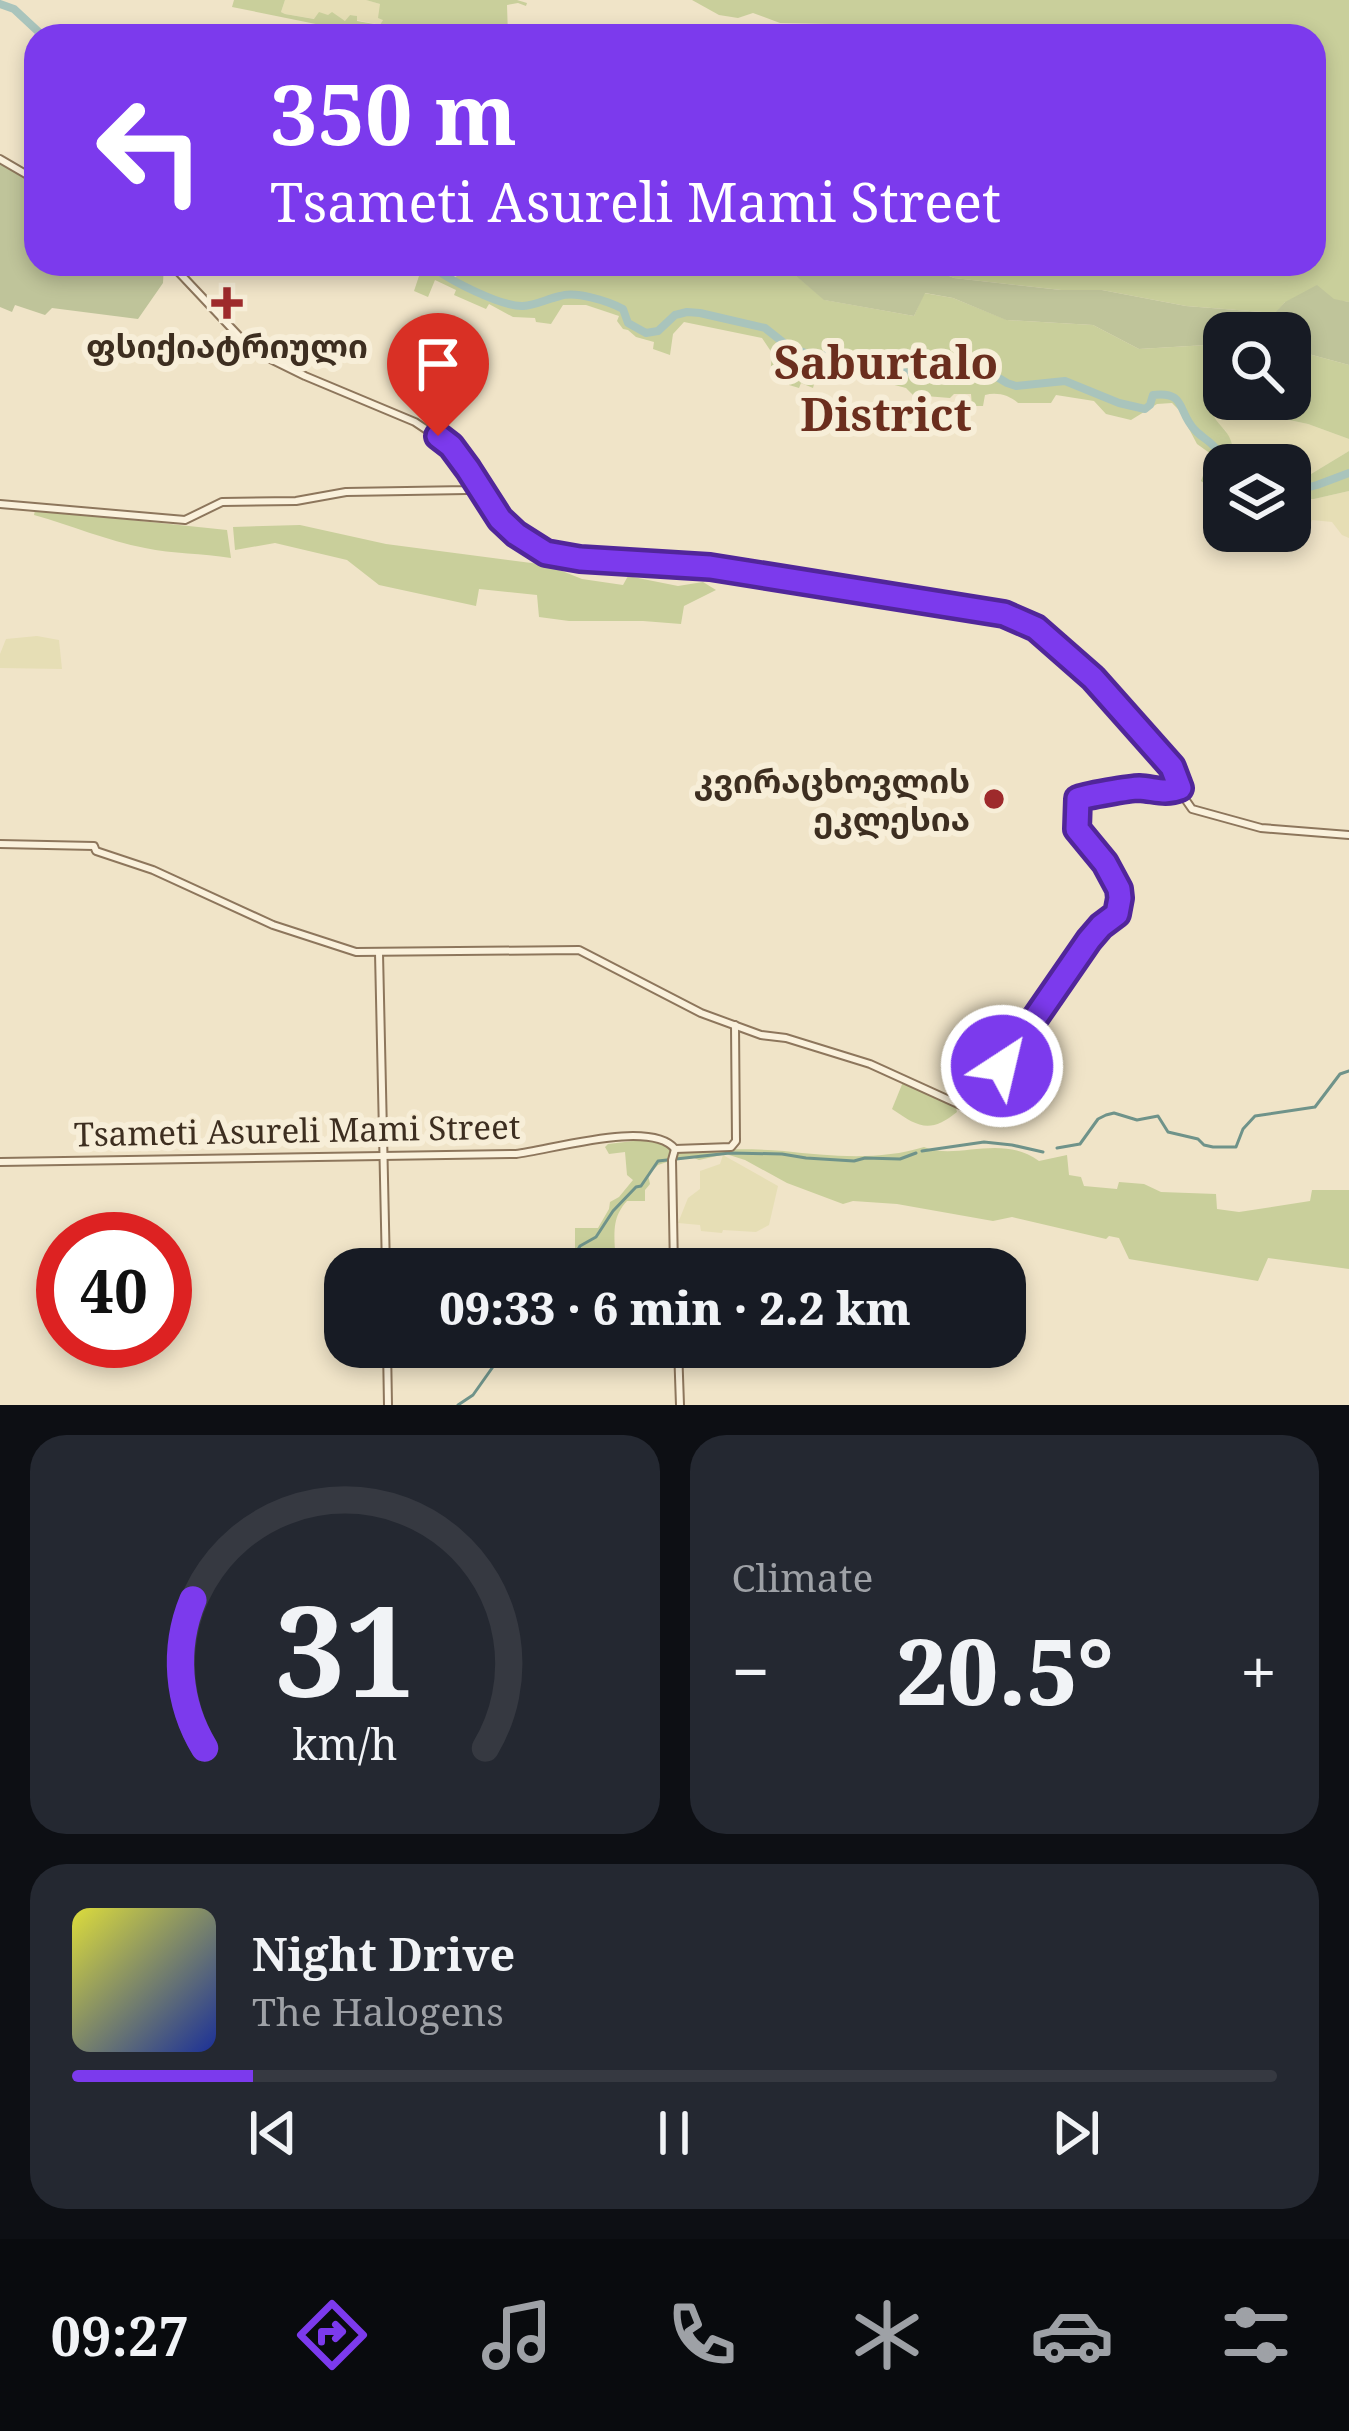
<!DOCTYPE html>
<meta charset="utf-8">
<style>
:root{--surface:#171b24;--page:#242831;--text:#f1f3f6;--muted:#9ea1a6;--line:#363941;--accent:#7c3aed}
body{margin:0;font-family:"Noto Serif","Noto Sans Georgian",serif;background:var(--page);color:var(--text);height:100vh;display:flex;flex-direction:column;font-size:45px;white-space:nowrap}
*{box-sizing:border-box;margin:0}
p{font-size:39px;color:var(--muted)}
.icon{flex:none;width:66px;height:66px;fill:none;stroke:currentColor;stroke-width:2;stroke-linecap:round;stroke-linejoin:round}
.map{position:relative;height:1405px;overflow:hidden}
.side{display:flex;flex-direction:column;gap:30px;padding:30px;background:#0d0f14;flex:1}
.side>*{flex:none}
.guide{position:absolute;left:24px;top:24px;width:1302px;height:252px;border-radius:36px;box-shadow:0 6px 18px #0003;background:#7c3aed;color:#fff;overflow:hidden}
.controls{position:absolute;left:1203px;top:312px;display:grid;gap:24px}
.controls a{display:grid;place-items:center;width:108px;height:108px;border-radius:24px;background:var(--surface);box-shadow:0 6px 18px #0003;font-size:60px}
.speed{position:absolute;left:36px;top:1212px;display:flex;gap:24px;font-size:60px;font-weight:700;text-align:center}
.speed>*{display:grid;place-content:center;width:156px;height:156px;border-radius:50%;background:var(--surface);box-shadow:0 6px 18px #0003;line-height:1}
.speed .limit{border:18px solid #d22;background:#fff;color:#111}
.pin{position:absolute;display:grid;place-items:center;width:102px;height:102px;color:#fff;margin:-123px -51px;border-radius:50% 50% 50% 0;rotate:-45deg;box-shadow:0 0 12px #0007}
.pin .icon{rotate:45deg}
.me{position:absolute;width:132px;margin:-66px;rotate:35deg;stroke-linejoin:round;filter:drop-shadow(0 0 9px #0008)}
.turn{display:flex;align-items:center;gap:42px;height:252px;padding:0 48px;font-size:54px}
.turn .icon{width:156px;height:156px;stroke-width:2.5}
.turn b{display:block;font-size:84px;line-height:102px}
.big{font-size:90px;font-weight:800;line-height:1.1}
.side .card{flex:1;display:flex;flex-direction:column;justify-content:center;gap:18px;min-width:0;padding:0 42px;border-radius:36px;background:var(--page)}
.side .dial{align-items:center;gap:0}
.dial svg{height:312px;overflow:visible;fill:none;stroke:var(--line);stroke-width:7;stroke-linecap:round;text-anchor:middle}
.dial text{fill:var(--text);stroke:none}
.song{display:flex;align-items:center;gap:36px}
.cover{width:144px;height:144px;border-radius:18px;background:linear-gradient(135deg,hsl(60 70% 55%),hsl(230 70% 35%))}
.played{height:12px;border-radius:6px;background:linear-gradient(90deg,var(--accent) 15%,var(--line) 15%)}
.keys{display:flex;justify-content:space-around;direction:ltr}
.heat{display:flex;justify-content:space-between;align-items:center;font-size:66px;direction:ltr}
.side .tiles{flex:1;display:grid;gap:30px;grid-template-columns:1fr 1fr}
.card:last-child{grid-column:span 2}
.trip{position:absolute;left:324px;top:1248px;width:702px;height:120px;border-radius:36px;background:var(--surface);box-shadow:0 6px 18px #0003;font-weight:800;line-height:120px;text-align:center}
.tab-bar{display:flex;height:192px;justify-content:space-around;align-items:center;background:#090b0e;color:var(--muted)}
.tab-bar .icon{width:84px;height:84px}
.tab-bar .selected{color:var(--accent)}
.tab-bar b{font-size:54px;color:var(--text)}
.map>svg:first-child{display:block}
</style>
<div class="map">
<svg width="1349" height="1405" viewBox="0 0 1349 1405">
<rect width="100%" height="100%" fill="#f0e4c8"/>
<g fill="#e6deb5">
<polygon points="285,0 366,0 380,4 383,20 381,25 357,20 356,16 350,15 346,21 328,15 315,19 285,14 281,12"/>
<polygon points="1218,405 1308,424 1349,439 1349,451 1311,474 1290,482 1290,465 1241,465 1234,458 1226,431 1215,421 1212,412"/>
<polygon points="1349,491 1349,538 1342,535 1332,522 1312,520 1308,531 1290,530 1290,510 1302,499 1314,499"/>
<polygon points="37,636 59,640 62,669 0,668 0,654 6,639"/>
<polygon points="723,1155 778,1186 769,1225 756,1232 723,1230 722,1233 701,1231 700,1225 678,1223 688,1198 700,1189 700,1171 720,1164"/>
</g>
<g fill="#c9cf9b">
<polygon points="234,0 285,0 281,12 285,14 314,19 319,12 328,15 332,12 345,21 350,15 357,16 357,21 380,25 383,20 378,18 380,4 366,0 517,0 527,3 526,6 518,3 507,5 508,36 375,36 232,7"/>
<polygon points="692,0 1349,0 1349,302 1334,300 1285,302 1276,313 1186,306 1102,290 1061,290 954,278 923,265 875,264 1125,264 1212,275 1217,274 1223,264 1314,264 1314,36 897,36 831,24 780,23 753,13 738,18 719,15"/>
<path d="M423 264H435L455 279 463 264H782L825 300 914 316 924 293 953 298 1007 320 1093 325 1139 349 1224 344V399H1290V349L1349 365V439L1308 424 1218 405 1212 412C1216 424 1227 429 1231 441 1234 451 1233 456 1241 465H1224V486L1212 483 1208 486 1201 481 1211 454 1197 444 1179 410 1172 403 1157 404 1131 420 1106 414 1094 401 1056 395 1051 403H1018C1009 395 997 392 985 395L983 406H972L971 394H954L950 398 913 395 906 388 887 383V378L830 370 829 373H817L813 388 801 383 799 388 789 385 791 370 771 366 772 353 762 338 684 322 673 334 670 355 653 349 654 342 636 337 628 330 623 329 617 321 619 316 586 305H563L551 324 536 322 535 318 513 317 489 304 486 309 454 295 456 290 435 280 428 297 414 291Z"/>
<polygon points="1349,451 1349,491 1314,499 1302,499 1290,510 1290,482 1311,474"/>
<path d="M35 510 227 530 231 558C202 553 173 554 145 548 107 541 71 525 34 515Z"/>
<polygon points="300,525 386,544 547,565 582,579 623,585 628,576 678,586 703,582 716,590 684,606 681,624 643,621 569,621 539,617 537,595 479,589 476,606 379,585 347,560 275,543 235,550 233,527"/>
<path d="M903 1082 955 1105 957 1112C930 1134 918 1127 892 1109Z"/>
<path d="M642 1140 663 1142 670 1147V1161L658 1165 648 1175 650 1184 645 1190V1201H627C613 1216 614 1230 615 1250L583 1251 572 1269H564L575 1251V1228H598L609 1209 610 1202 619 1197 633 1180 627 1175 625 1152 609 1154 605 1147 608 1144Z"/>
<path d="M924 1147C957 1161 1000 1133 1039 1161L1067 1155 1069 1175 1081 1177 1084 1186 1117 1189 1119 1182 1144 1184 1161 1192 1216 1194 1217 1209 1239 1212 1310 1201 1312 1190H1349V1269L1268 1258 1258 1281 1129 1259 1119 1238 1109 1236 1106 1239 1012 1217 993 1221 897 1204 853 1201 843 1204 787 1183 745 1160 726 1154 699 1160 694 1158 675 1160 680 1150C714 1150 749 1148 784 1151 830 1156 879 1161 924 1147Z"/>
</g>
<g fill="#bfc49a">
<polygon points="0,162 36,183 36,264 164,264 163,283 138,319 52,308 45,315 15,305 12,312 0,307"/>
<polygon points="782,264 923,265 954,278 1061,290 1102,290 1186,306 1275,313 1285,302 1317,285 1334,299 1349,302 1349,365 1290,349 1290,333 1224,333 1224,344 1139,349 1093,325 1006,320 953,298 925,293 914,316 824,300"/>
</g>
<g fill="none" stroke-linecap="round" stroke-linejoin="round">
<g stroke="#6f938a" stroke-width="3">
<polyline points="1057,1148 1080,1144 1098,1119 1106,1115 1114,1113 1137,1120 1158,1116 1168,1132 1198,1139 1204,1145 1213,1147 1236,1147 1243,1129 1255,1116 1315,1107 1340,1074 1349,1071"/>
<polyline points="922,1151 984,1142 1012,1145 1043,1152"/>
<polyline points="567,1269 580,1246 596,1237 613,1211 636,1187 641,1186 658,1161 730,1153 782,1154 806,1158 854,1161 865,1158 900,1159 916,1153"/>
<polyline points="458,1405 473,1395 507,1347"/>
</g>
<g stroke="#a9c4bc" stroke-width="8">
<polyline points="0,4 14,9 43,36"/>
<path d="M430 264C445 279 502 307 523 306 536 305 547 299 560 296 576 291 608 301 623 309L628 323 646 333 658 331 675 315 687 312 700 313 765 328 789 347 814 356 828 355 885 369 929 376H955L982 368 1007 383 1016 386 1065 381 1119 403 1145 409 1150 405 1153 395C1187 391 1177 412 1195 430 1202 438 1211 441 1217 450L1210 466 1213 475 1224 477"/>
<polyline points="1290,492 1317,485 1349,473"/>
</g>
<defs>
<g id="minor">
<polyline points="0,159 36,180"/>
<polyline points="171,264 252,350 305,376 415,422 451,446 468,469 499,519 516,534 542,551 580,559 698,565 983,610 1016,618 1036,628 1093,678 1173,767 1183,796 1192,809 1261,828 1349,835"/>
<polyline points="0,504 185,520 222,502 296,501 346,492 467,490 479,488"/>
<path d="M0 844 94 846 96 851 153 870 273 925 356 952 579 950 701 1013 761 1035 786 1038 870 1064 969 1109 977 1102 1089 940 1101 925 1117 913 1120 898 1119 889 1105 863 1077 829 1078 799C1085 796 1131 788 1139 788 1155 788 1165 793 1181 789"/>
<polyline points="379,953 386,1269"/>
<path d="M0 1162 516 1154C551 1150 651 1119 675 1149L731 1147 736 1141 735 1025"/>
<polyline points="674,1269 672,1160 675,1149"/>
<polyline points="387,1347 388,1405"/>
<polyline points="678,1347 680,1405"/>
</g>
</defs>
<use href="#minor" stroke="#8d765c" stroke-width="10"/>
<use href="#minor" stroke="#faf1dc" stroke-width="6"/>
</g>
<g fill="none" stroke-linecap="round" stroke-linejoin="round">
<defs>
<path id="route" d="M438 436 451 446 468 469 500 519 516 534 546 553 580 559 710 567 1004 614 1036 628 1093 678 1172 767 1180 788C1165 794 1155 789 1139 788 1131 788 1084 796 1078 799L1077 829 1105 863 1119 889 1120 898 1117 914 1101 926 1089 940 1002 1066"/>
</defs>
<use href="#route" stroke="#51269a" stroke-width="30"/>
<use href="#route" stroke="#7c3aed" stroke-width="21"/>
</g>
<g fill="#9e2a2b" stroke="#f7eed8" stroke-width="4.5">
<path d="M221 285h12v12h12v12h-12v12h-12v-12h-12v-12h12z"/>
<circle cx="994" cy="799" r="12"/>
</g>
<g text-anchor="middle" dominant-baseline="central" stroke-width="12" stroke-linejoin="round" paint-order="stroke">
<g font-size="33" font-weight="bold" fill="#3d2e20" stroke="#f7eed8">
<text x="227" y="345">ფსიქიატრიული</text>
<text x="970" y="780" text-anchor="end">კვირაცხოვლის<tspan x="970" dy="38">ეკლესია</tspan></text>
</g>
<g font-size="33" fill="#3d2e20" stroke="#f7eed8">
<text transform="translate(297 1130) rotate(-1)">Tsameti Asureli Mami Street</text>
</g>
<g font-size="45" font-weight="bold" fill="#6b2e1e" stroke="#f7eed8">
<text x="886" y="361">Saburtalo<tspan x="886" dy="52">District</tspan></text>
</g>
</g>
</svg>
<div class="controls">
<a><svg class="icon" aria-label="search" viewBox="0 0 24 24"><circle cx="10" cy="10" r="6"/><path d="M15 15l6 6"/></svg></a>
<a><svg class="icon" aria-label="layers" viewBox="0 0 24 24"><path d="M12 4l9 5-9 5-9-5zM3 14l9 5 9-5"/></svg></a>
</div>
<div class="speed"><div class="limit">40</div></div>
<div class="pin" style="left:438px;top:436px;background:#d93025"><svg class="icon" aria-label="arrive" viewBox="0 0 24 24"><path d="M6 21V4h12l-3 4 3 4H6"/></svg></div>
<svg class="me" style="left:1002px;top:1066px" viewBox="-20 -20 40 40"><circle r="17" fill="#7c3aed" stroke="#fff" stroke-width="3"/><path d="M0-11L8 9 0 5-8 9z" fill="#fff"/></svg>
<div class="trip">09:33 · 6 min · 2.2 km</div>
<div class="guide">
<div class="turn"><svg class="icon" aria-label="left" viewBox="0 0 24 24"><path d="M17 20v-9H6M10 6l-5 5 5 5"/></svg><div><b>350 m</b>Tsameti Asureli Mami Street</div></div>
</div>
</div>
<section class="side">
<div class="tiles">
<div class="card dial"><svg viewBox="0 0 100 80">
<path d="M14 69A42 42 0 1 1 86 69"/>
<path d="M14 69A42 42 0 0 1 11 31" stroke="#7c3aed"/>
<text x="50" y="56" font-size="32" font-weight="700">31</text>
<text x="50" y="72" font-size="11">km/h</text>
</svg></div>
<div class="card"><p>Climate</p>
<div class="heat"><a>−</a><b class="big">20.5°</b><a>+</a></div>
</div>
<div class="card">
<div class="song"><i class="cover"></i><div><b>Night Drive</b><p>The Halogens</p></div></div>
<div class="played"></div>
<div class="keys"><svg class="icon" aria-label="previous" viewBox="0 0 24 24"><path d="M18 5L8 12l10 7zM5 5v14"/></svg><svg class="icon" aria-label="pause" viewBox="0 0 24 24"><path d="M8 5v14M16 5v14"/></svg><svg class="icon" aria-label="next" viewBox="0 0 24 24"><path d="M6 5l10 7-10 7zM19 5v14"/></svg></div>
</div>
</div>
</section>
<nav class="tab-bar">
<b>09:27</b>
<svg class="icon selected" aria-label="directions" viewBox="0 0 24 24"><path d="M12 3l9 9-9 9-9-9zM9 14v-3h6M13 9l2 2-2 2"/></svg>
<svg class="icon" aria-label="music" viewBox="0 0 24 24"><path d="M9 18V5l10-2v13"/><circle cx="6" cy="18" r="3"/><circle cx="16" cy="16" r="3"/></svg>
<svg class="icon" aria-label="phone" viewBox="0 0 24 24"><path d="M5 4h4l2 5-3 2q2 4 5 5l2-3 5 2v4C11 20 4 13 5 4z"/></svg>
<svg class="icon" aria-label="climate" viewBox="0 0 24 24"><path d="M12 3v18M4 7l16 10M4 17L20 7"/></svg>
<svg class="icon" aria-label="car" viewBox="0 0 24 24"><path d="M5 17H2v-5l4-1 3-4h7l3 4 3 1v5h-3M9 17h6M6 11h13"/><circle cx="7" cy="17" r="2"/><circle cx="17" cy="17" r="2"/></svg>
<svg class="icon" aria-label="filters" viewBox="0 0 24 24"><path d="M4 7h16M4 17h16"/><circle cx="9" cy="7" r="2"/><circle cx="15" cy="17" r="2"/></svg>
</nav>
